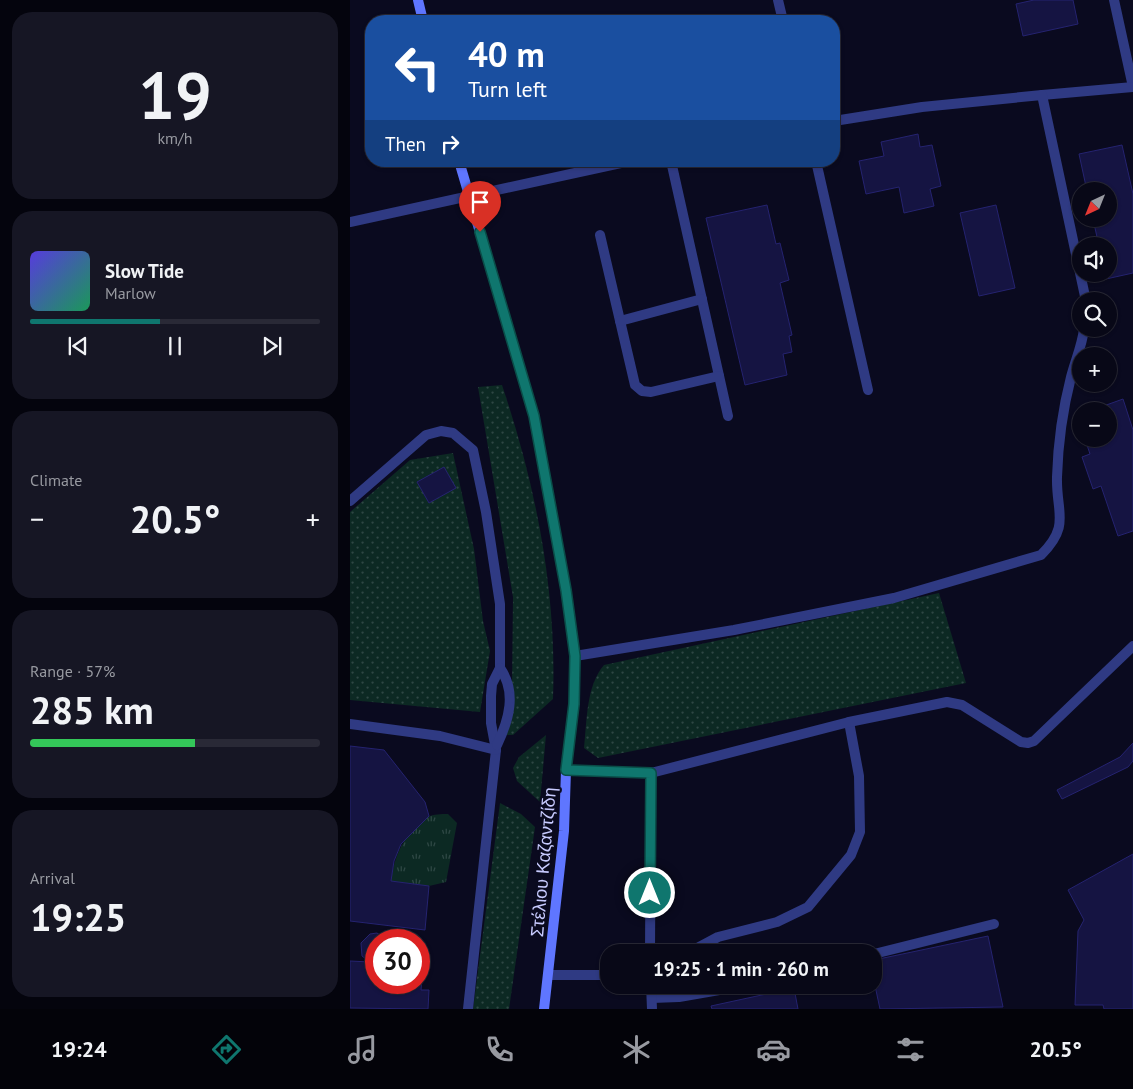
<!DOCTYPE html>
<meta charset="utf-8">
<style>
:root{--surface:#080817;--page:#161624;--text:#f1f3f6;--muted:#989aa1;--line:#292936;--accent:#0f766e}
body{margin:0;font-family:"PT Sans",sans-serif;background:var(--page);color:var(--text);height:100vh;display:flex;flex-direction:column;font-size:19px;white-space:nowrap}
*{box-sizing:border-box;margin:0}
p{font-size:16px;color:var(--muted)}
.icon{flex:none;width:28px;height:28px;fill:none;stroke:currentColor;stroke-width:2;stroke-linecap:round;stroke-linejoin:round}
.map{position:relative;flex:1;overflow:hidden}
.side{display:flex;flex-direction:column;gap:12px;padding:12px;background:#04040d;width:350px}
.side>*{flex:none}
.hud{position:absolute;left:15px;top:15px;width:475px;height:152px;border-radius:20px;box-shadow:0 1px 4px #0004,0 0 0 1px var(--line);background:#1a4fa0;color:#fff;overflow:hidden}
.needle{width:32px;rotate:223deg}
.fabs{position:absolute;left:722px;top:182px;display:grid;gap:10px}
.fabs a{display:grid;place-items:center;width:45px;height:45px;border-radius:50%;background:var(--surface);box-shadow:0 1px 4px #0004,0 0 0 1px var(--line);font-size:25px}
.speed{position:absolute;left:15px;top:929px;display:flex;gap:10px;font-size:25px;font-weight:700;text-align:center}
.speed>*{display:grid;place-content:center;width:65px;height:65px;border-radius:50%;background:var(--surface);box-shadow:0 1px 4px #0004,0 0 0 1px var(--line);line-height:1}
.speed .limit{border:8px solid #d22;background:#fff;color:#111}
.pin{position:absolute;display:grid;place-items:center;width:42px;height:42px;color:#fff;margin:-51px -21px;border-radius:50% 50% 50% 0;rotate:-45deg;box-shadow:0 0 5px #0007}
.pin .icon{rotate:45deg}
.me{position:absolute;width:55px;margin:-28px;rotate:0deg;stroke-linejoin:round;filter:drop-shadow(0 0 4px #0008)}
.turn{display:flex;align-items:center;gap:18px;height:105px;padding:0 20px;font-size:22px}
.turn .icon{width:65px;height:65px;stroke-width:2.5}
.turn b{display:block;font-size:35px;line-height:42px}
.then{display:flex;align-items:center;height:48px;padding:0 20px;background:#0003;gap:10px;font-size:19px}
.big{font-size:38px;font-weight:600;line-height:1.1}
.side .card{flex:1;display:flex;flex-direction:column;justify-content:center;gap:8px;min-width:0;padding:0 18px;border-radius:20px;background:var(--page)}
.side .dial{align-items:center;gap:0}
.dial b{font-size:65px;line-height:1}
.song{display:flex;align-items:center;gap:15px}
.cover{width:60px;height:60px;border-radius:8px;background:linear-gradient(135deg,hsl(250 70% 55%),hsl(150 70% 35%))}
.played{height:5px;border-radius:2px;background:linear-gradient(90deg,var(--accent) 45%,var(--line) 45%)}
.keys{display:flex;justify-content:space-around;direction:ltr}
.heat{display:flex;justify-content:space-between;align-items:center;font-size:28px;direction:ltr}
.charge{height:8px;border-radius:4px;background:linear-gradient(90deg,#34c759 57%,var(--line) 0)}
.trip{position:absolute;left:250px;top:944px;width:282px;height:50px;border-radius:20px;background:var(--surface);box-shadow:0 1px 4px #0004,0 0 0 1px var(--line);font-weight:600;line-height:50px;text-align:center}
.menu{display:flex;height:80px;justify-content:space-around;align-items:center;background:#030309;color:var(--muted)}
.menu .icon{width:35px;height:35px}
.menu .on{color:var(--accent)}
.menu b{font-size:22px;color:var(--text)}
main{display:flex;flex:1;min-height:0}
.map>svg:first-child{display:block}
</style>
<main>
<section class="side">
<div class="card dial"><b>19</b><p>km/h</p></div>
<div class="card">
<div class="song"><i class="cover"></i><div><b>Slow Tide</b><p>Marlow</p></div></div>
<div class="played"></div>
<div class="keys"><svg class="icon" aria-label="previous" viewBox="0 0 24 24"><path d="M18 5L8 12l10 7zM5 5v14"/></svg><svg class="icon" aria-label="pause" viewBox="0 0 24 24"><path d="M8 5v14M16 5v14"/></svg><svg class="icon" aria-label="next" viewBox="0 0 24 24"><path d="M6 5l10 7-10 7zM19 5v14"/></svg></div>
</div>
<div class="card"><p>Climate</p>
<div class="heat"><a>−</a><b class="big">20.5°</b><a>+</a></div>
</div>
<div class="card"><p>Range · 57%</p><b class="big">285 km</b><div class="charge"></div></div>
<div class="card"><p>Arrival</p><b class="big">19:25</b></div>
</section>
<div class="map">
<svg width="783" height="1009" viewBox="0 0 783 1009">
<defs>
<pattern id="grass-dots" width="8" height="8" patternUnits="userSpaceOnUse" patternTransform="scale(1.25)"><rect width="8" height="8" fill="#0c2923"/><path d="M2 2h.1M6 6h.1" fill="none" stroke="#2e4744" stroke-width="1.8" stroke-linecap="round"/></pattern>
<pattern id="park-tufts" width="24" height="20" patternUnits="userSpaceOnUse" patternTransform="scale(1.25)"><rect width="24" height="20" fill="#0c2923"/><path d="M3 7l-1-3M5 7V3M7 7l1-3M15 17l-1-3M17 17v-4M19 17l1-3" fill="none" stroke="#2e4744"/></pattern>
</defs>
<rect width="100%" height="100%" fill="#0a0a1f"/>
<g fill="url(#grass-dots)">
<path d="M152 385C186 486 207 592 203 699L163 735H154L162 691 163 597 128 387Z"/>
<polygon points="103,453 124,549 133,621 140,651 130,712 0,700 0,512 60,460"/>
<path d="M589 593 616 683 248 758 234 748C237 721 236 686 254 665Z"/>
<polygon points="196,735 190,802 167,781 163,768 169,757"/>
<polygon points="150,803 171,814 185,827 159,1009 123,1009"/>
</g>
<path fill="url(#park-tufts)" d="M98 814 107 823 96 882 79 886 41 881C44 855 55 832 78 817 83 814 92 814 98 814Z"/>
<g fill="#151442" stroke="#252370">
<polygon points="684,0 723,0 728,24 673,36 666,4"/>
<polygon points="568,134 570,147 582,145 591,186 580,189 584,206 554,213 549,187 516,194 509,161 534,156 531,142"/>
<polygon points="772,145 783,194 783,273 756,279 755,274 759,274 759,246 749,246 743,219 759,219 759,191 737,191 729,154"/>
<polygon points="417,205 426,244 430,243 439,280 430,283 442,335 439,336 442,352 433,354 437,375 395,385 356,218"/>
<polygon points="646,205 665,288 629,296 610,213"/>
<polygon points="773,399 783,430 783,531 768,536 751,486 743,489 732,457 740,454 735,439 759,439 759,411 749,411 748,408"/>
<polygon points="94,467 106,488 79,503 67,482"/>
<polygon points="783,743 783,761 778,767 712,799 707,790 770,757"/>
<polygon points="0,746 34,750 75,802 79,816 51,844 44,861 41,881 79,886 75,930 0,921"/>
<polygon points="783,854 783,1009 754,1009 753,1005 725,1005 728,931 734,920 718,890"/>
<polygon points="27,933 37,940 26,940 26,982 69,982 69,969 73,969 71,990 79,990 78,1009 0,1008 0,961 20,962 12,956 11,943 20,934"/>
<polygon points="638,936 653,1007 530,1009 524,981 524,960"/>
<polygon points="447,948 448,952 429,952"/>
<polygon points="444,988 448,1009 362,1009 361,1006"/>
</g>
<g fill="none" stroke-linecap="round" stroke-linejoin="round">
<g stroke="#2f3a83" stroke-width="10">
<polyline points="321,161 378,416"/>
<polyline points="250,235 285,385 292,391 301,392 369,376"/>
<polyline points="270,321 352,299"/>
<polyline points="0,501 76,435 91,431 103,433 123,450 136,512 150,604 150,668 142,684 141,696 141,723 146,750 118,1009"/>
<polyline points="0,724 90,736 146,750"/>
<path d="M147 745C159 720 167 692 150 668"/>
<polyline points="340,952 368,937 427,922 458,907 501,855 510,832 509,776 499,722"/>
<polyline points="524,954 644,924"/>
<polyline points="302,998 329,997 398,985"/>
</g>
<g stroke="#2f3a83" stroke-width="10">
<polyline points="428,0 433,21"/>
<polyline points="764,0 783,87"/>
<polyline points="692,95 783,87"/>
<polyline points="484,121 572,107 692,95 736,301"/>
<polyline points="466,161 518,390"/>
<polyline points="0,222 280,161"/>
<path d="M225 656 384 630 544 598 691 555C721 525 706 513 707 477 708 445 713 408 721 377 725 361 732 346 734 329"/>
<polyline points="216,770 301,773 499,722 597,702 612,705 671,742 678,743 684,741 783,646"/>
<polyline points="300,952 301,773"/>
<polyline points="199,975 259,975"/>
<polyline points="301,985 302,1009"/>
</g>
<g stroke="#5f76ff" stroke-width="10">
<polyline points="68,0 73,21"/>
<polyline points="109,161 184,416 216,590 225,656 224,704 216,770 214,831 194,1009"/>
</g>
</g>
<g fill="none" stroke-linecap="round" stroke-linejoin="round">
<defs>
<polyline id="route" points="130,232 184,416 216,590 225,656 224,704 216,770 301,773 300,893"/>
</defs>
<use href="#route" stroke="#0a4d48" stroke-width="12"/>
<use href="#route" stroke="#0f766e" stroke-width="9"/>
</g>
<g text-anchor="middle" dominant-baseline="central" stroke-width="4.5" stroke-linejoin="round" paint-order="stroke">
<g font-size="18" fill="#c8cbff" stroke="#0a0a1f">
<text transform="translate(193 862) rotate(-85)">Στέλιου Καζαντζίδη</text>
</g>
</g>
</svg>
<div class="fabs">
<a><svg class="needle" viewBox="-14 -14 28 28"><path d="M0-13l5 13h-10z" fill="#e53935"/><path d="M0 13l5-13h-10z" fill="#989aa1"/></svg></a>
<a><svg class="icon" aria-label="sound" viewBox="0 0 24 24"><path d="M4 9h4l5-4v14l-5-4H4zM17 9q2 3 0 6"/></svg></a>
<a><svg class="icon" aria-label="search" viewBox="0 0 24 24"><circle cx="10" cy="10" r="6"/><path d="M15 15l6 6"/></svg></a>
<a>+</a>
<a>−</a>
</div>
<div class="speed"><div class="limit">30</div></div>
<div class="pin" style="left:130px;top:232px;background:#d93025"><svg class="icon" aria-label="arrive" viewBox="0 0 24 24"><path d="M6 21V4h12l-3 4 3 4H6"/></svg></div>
<svg class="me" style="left:300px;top:893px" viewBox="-20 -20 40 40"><circle r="17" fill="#0f766e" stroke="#fff" stroke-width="3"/><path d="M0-11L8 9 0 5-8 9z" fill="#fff"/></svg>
<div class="trip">19:25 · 1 min · 260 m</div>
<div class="hud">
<div class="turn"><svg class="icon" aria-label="left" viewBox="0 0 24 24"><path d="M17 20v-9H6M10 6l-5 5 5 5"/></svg><div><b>40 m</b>Turn left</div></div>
<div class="then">Then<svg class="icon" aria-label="right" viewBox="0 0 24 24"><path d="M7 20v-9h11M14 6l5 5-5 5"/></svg></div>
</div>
</div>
</main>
<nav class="menu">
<b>19:24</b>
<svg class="icon on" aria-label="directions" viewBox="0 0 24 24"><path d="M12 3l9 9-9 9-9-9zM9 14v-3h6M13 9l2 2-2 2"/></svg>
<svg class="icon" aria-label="music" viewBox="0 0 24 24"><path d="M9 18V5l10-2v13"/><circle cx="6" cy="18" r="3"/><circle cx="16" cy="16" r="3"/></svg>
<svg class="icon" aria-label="phone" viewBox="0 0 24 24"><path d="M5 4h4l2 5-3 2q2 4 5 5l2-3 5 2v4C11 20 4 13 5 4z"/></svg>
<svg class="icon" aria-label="climate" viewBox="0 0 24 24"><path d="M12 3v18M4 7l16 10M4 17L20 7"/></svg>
<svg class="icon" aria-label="car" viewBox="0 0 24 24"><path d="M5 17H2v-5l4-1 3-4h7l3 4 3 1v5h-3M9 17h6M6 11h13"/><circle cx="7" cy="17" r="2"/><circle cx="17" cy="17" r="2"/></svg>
<svg class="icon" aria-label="filters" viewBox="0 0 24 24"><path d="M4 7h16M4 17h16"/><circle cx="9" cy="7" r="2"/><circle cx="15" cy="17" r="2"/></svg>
<b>20.5°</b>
</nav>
